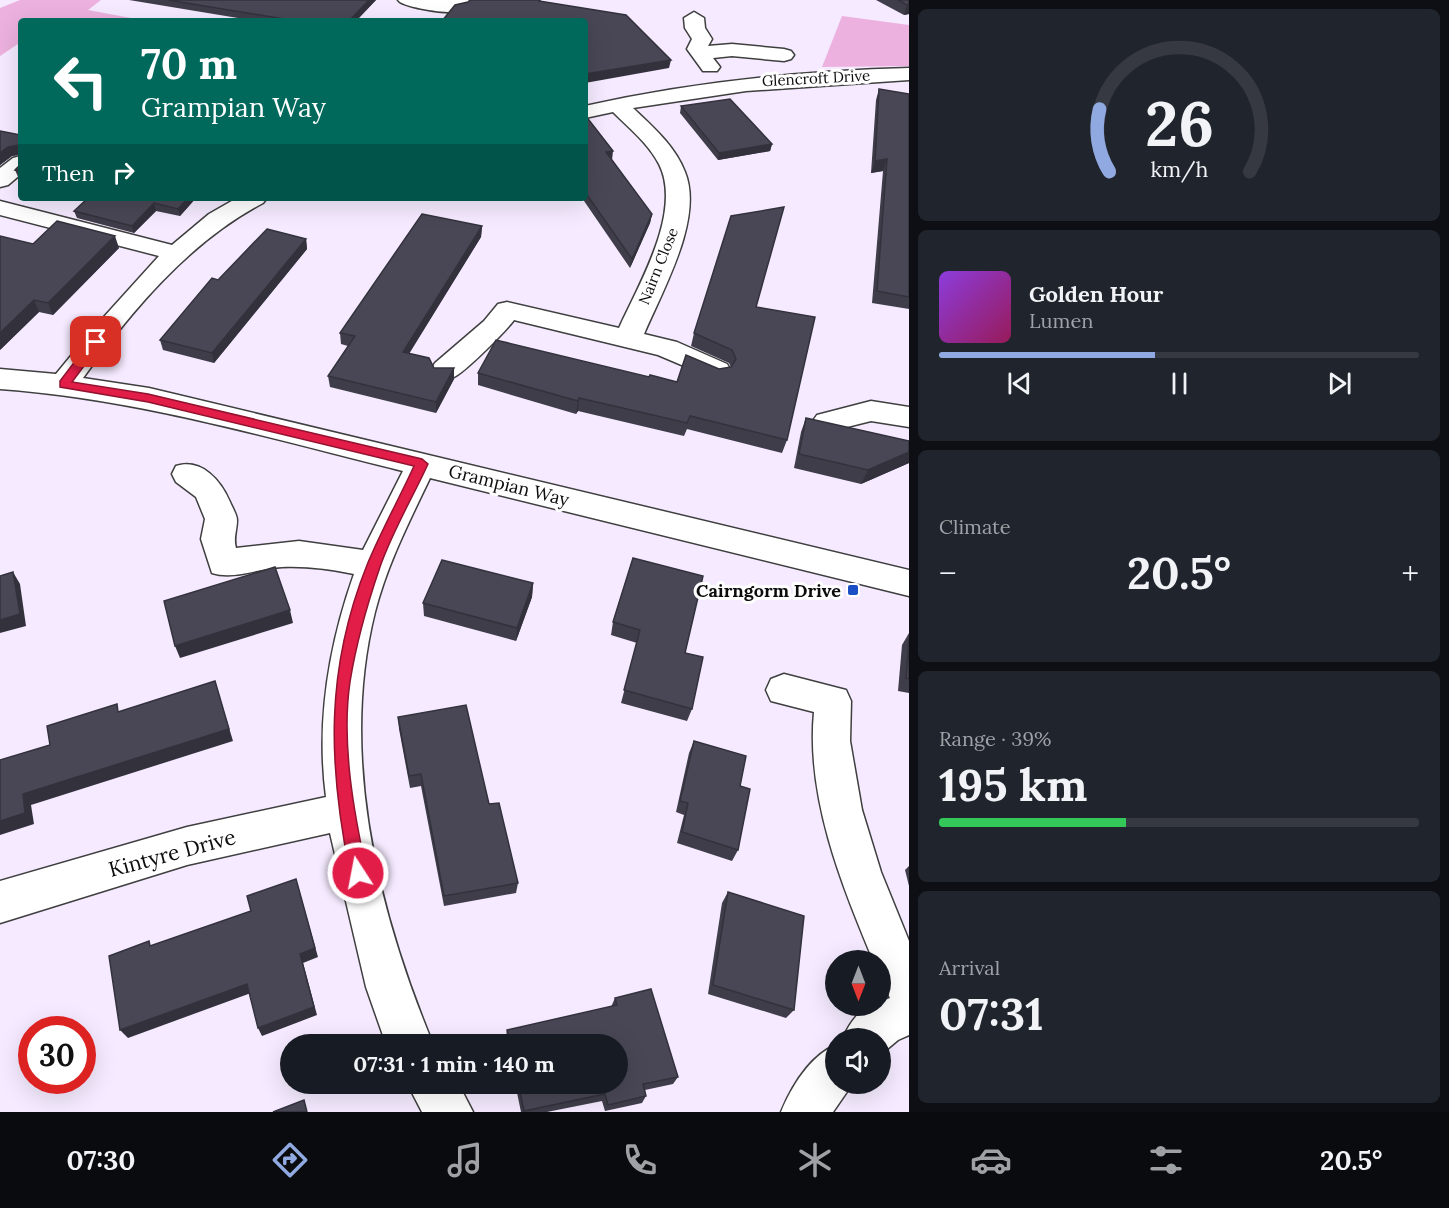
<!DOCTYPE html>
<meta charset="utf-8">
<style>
:root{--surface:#171b24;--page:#20242c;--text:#f1f3f6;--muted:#9ea1a6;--line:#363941;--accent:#90a9e0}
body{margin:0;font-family:Lora,serif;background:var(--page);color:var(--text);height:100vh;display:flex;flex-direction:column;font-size:22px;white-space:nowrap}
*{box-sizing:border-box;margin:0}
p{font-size:20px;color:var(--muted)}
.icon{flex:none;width:33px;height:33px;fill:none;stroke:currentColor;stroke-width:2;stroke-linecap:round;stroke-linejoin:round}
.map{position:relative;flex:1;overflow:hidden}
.panel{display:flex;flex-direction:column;gap:9px;padding:9px;background:#0d0f14;width:540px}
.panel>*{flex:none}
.hud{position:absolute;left:18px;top:18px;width:570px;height:183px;border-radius:6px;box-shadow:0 6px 24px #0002;background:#00695c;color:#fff;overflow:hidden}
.needle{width:39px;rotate:180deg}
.controls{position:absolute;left:825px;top:950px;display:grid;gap:12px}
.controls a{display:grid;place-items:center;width:66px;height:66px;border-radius:50%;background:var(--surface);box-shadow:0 6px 24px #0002;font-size:30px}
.speed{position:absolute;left:18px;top:1016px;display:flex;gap:12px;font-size:30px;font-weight:700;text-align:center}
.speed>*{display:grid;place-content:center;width:78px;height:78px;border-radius:50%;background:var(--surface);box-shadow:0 6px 24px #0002;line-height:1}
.speed .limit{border:9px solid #d22;background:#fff;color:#111}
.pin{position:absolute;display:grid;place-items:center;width:51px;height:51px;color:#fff;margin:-26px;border-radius:12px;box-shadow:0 3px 9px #0006}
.me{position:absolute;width:66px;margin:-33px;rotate:349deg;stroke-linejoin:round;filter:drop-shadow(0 0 4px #0008)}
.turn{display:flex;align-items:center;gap:21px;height:126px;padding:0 24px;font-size:27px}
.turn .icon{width:78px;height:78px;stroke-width:2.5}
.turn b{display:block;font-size:42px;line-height:51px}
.then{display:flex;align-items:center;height:57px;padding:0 24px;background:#0003;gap:12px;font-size:22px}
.big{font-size:45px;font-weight:800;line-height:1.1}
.panel .tile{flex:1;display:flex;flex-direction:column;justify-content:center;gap:9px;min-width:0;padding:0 21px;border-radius:9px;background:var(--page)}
.panel .dial{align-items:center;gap:0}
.dial svg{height:156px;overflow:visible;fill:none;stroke:var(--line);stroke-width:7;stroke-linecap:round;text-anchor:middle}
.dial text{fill:var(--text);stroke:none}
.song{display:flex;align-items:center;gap:18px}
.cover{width:72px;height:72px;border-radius:9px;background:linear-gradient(135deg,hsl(270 70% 55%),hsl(330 70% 35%))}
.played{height:6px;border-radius:3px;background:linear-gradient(90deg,var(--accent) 45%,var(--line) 45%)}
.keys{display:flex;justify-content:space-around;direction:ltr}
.heat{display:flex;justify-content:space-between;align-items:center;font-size:33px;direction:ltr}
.charge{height:9px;border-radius:4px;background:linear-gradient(90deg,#34c759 39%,var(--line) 0)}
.trip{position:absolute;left:280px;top:1034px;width:348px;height:60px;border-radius:30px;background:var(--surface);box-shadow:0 6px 24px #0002;font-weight:800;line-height:60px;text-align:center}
.tab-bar{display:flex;height:96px;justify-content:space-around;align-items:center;background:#090b0e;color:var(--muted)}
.tab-bar .icon{width:42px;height:42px}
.tab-bar .active{color:var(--accent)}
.tab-bar b{font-size:27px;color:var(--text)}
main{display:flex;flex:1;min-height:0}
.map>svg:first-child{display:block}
</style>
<main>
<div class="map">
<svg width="909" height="1112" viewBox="0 0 909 1112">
<rect width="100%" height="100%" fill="#f5eaff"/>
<g fill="#ecb1df">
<polygon points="20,0 101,0 88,10 147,21 21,21 21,42 0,56 0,8"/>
<polygon points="842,16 909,25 909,66 822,67"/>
</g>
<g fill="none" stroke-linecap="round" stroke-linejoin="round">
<defs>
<g id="minor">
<path d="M398 0H478C474 6 461 12 453 12 443 13 402 7 398 0Z"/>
<polygon points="694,12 704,18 705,28 712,39 708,46 732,44 784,49 791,51 794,55 791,59 784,61 732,56 713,58 720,67 717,71 703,71 687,49 692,39 685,28 684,18"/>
<path d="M909 68V80L746 91 633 108C653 127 675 146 685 172 704 219 662 291 644 334L677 342 727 364 731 371 727 378 717 380 658 355 514 320C505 332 466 371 454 377 447 380 442 378 435 377L431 370 435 363 484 321 498 304 507 302 619 328C639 284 683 211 659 164 648 143 629 128 613 112L585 118V106C692 82 799 71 909 68Z"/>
<polygon points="21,156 21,174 8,185 0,187 0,168 13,158"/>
<path d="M237 198H267L263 203C189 242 132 310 83 378L149 388 909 570V596L430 478C409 522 387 565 375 612 339 756 378 911 433 1044H386L366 987 330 833 187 865 0 923V881L187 827 326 797C316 721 329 645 354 574 330 569 307 566 282 567 260 568 234 580 212 573L201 539 205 519 196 497 176 482 172 474 176 466C202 458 221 481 230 502 232 507 237 515 237 520 237 531 233 537 236 548L299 541 363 550 403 471C269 438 138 399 0 389V369L56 374 93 329 159 256 0 215V201L172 245 209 214Z"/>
<polygon points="871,401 909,407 909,427 871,421 827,432 817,429 812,422 817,415"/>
<path d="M784 674 846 690 851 701 850 741 862 810 881 872 909 941V1035L898 1040 880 1055V1038H843C850 1022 861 1005 880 1005V1002L890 998 880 977V960H873C841 883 806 797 814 712L771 701 766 690 771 679Z"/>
<path d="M836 1045V1083H853L833 1112H781C792 1086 810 1056 836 1045Z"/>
<polygon points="407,1083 458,1083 473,1112 422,1112"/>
</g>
</defs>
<use href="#minor" stroke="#3f3f3f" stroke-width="3"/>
<use href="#minor" fill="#fff" fill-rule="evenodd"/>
</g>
<g fill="#3f3d49">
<polygon points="129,0 376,0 356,21 256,21"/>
<polygon points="876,0 909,0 909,14 904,15"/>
<polygon points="879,89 909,94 909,309 872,303 883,171 871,173 876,100"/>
<polygon points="681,106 772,144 770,151 718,160 680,113"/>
<polygon points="585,115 612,160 652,214 650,223 630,268 582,198 585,198"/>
<polygon points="0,131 21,135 21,179 19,179 15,170 20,165 20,155 12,156 0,165"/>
<polygon points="88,198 196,198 180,216 156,211 134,233 77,218 74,211"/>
<polygon points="482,226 481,237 409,354 454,379 436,413 330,387 328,376 348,346 341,344 340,333"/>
<polygon points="306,239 307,249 214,363 163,350 160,340 218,280"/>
<polygon points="33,244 119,248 53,315 39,312 0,350"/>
<polygon points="756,307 787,440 782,453 687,429 684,436 578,411 576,414 478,385 478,373 649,377 677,382 719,369 731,367 729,363 691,346 694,333"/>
<polygon points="806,418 909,441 909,463 861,484 794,468 801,432"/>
<polygon points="633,558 685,653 692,709 687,721 621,703 637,643 611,635 613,622"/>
<polygon points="533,583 532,597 516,641 424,616 423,603"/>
<polygon points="909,633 909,693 898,691 902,645"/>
<polygon points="398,717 489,804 518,883 516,893 444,906 421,786 410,788 399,729"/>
<polygon points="694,741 740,786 738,850 732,861 677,843 684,815 676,812 689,753"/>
<polygon points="909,866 909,886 905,870"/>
<polygon points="728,892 794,1010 786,1018 708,994 722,903"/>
<polygon points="615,998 678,1077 673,1084 645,1090 646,1096 642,1103 605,1111 602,1101 547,1112 521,1112 515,1083 618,1083 618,1044 507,1044 506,1038 507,1030 611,1007"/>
</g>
<g fill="#33323c">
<polygon points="369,0 376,0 356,21 349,21"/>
<polygon points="909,4 909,14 904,15 907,5"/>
<polygon points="671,60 669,68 585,83 585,74"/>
<polygon points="772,144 770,151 718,160 719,153"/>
<polygon points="19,145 21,154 12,156 0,165 0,153 8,147"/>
<polygon points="613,151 612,160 606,152"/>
<polygon points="887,159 883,171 871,173 875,161"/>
<polygon points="188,198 196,198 180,216 178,209"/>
<polygon points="154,203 156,211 134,233 132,226"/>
<polygon points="652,214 650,223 630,268 632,259"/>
<polygon points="482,226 481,237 403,363 403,352"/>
<polygon points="115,236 119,248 53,315 48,303"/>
<polygon points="306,239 307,249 214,363 212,353"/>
<polygon points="34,300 39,312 0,350 0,333"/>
<polygon points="454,368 454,379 436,413 436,402"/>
<polygon points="579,398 578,411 576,414 578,401"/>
<polygon points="909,452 909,463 861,484 868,470"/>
<polygon points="13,572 20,584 26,626 0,633 0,620"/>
<polygon points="533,583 532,597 516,641 517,628"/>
<polygon points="290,610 293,623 180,658 175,646"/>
<polygon points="215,681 233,741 31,805 34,824 0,835 0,821 23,794"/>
<polygon points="296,879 318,957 303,963 317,1015 262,1036 258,1028"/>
<polygon points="247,984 251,993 128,1038 120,1030"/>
</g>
<g fill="#494755" stroke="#33323c" stroke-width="1.5">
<polygon points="168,0 369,0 349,21 296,21"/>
<polygon points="470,0 540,0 539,1 626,15 671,60 585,74 585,21 442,21 455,5 468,2"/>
<polygon points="898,0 909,0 909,4 907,5"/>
<polygon points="879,89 909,94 909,297 877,291 887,159 875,161"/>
<polygon points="730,99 772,144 719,153 681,106"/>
<polygon points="585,115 613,151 606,152 652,214 632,259 585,192"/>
<polygon points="0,131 21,135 21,171 15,170 20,165 19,145 8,147 0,153"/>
<polygon points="88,198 188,198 178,209 154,203 132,226 74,211"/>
<polygon points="784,207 756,307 815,317 787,440 690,416 687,423 579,398 578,401 478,373 496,340 649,377 650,375 677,382 686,355 719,369 731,367 736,359 732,350 694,333 731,216"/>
<polygon points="422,214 482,226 403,352 429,358 434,368 454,368 436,402 328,376 355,336 340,333"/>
<polygon points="57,221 115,236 48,303 34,300 0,333 0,236 33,244"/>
<polygon points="267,229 306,239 212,353 160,340 212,278 218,280"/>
<polygon points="806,418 909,441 909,452 868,470 799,454"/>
<polygon points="633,558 703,576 685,653 703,657 692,709 624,690 640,630 613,622"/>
<polygon points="442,560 533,583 517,628 423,603"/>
<polygon points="275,567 290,610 175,646 164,601"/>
<polygon points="13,572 20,614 0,620 0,576"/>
<polygon points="909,639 909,679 906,678"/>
<polygon points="215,681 229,729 23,794 25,813 0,821 0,760 50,745 47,726 117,704 118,712"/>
<polygon points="466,705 489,804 499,803 518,883 444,896 421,774 409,776 398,717"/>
<polygon points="694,741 746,756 740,786 750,789 738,850 682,832 688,803 680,801"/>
<polygon points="296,879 315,948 300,954 314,1007 258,1028 247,984 120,1030 109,956 149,941 150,946 251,911 247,896"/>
<polygon points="728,892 804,916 794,1010 713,985"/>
<polygon points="651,989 678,1077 643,1084 646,1096 608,1105 605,1094 524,1111 518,1083 618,1083 618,1044 510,1044 507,1030 617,1005 615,998"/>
<polygon points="304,1100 307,1112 273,1112"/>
</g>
<path fill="#e11d48" stroke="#92132f" stroke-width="1.5" d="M96 338 102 342 72 382 148 394 422 459 428 464C413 497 392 532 380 567 367 605 356 644 350 682 341 743 354 814 367 873L364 879 358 882 352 879 350 873C328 764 325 670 367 565 381 531 399 499 414 466L148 402 60 387V381L92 339Z"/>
<rect fill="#1a4fc6" stroke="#fff" stroke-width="2" x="847" y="584" width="12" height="12" rx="3"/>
<g text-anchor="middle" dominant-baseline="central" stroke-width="6" stroke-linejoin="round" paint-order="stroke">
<g font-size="15" fill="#0c0c0c" stroke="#fff">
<text transform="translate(816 78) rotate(-3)">Glencroft Drive</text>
<text transform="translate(658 266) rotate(-68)">Nairn Close</text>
</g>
<g font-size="18" fill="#0c0c0c" stroke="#fff">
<text transform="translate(509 485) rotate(14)">Grampian Way</text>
</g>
<g font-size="18" font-weight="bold" fill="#0c0c0c" stroke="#fff" text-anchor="end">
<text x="841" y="590">Cairngorm Drive</text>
</g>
<g font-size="21" fill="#0c0c0c" stroke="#fff">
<text transform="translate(172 853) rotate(-15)">Kintyre Drive</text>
</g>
</g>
</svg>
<div class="controls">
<a><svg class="needle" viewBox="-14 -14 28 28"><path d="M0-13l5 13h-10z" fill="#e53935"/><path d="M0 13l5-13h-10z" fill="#9ea1a6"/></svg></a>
<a><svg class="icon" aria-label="sound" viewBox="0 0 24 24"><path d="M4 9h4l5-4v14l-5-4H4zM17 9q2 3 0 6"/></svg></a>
</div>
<div class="speed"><div class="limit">30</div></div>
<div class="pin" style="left:96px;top:342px;background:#d93025"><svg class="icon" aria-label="arrive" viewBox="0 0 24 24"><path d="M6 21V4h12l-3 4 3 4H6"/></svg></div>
<svg class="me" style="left:358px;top:873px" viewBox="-20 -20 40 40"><circle r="17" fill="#e11d48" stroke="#fff" stroke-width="3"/><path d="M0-11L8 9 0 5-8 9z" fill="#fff"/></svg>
<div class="trip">07:31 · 1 min · 140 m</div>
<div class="hud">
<div class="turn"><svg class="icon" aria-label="left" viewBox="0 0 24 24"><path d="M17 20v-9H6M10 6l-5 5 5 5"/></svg><div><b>70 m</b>Grampian Way</div></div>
<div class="then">Then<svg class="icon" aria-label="right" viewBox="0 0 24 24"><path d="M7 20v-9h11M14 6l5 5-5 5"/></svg></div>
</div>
</div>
<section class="panel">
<div class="tile dial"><svg viewBox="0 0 100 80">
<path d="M14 69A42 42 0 1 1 86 69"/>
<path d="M14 69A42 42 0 0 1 9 37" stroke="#90a9e0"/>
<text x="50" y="56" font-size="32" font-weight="700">26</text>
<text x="50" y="72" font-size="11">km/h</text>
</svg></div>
<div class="tile">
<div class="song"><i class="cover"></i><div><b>Golden Hour</b><p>Lumen</p></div></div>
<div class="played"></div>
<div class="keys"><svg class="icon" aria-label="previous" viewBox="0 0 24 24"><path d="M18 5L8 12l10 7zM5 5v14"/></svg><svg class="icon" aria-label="pause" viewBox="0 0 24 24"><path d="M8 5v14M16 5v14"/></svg><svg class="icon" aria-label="next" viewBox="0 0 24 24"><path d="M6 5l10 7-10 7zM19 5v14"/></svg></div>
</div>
<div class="tile"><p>Climate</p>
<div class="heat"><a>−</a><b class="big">20.5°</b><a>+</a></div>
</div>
<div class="tile"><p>Range · 39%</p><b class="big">195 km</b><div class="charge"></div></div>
<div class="tile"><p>Arrival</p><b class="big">07:31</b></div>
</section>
</main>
<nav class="tab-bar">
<b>07:30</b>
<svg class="icon active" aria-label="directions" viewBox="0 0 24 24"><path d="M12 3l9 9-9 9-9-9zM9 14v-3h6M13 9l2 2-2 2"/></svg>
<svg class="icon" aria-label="music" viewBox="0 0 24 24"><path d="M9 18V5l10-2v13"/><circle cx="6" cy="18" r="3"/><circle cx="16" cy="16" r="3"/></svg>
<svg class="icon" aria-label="phone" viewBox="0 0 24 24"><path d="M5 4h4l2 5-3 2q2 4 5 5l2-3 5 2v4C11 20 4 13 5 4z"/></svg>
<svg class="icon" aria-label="climate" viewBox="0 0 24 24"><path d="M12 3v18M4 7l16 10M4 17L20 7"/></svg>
<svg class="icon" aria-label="car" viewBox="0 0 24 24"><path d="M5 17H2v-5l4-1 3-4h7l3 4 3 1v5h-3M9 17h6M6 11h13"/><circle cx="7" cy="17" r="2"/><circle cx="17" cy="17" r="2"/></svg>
<svg class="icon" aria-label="filters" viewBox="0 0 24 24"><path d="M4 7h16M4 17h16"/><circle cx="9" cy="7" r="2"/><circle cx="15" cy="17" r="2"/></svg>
<b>20.5°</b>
</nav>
